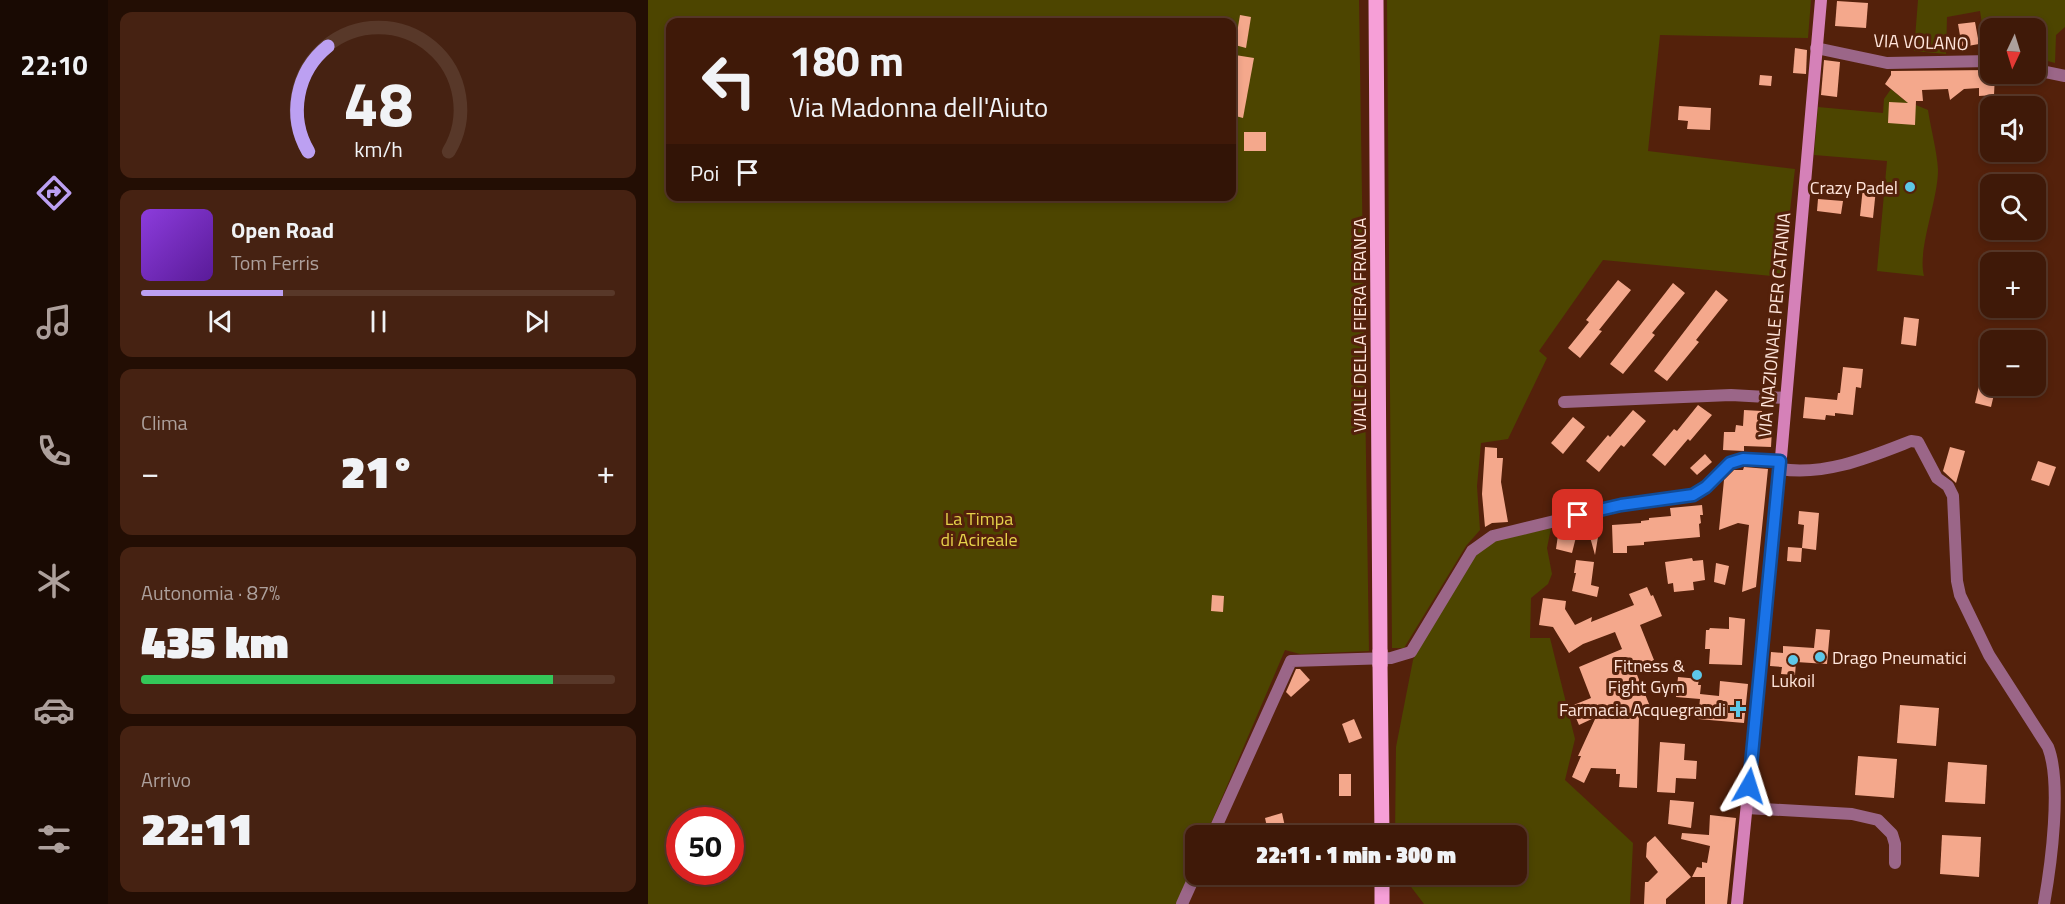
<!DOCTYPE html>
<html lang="it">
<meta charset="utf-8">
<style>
:root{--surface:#3f1908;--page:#462212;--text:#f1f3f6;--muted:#ada09c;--line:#583829;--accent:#bca0f2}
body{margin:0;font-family:"Titillium Web",sans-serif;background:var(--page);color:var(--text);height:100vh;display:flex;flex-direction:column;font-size:22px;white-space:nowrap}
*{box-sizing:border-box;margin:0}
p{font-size:20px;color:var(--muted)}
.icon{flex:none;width:33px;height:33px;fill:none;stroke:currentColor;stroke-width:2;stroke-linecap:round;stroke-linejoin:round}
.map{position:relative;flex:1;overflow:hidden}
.panel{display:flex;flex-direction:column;gap:12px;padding:12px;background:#230e04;width:540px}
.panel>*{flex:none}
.top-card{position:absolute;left:18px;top:18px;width:570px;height:183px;border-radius:12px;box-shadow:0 3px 9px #0003,0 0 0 2px var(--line);background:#3f1908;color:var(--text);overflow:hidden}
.needle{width:39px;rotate:184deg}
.fabs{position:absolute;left:1332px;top:18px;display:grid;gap:12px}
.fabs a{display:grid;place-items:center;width:66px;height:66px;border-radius:12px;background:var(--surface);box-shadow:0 3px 9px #0003,0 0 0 2px var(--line);font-size:30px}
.speed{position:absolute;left:18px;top:807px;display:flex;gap:12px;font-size:30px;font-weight:700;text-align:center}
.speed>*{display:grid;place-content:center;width:78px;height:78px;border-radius:50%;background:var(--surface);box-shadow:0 3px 9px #0003,0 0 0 2px var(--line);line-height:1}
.speed .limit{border:9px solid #d22;background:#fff;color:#111}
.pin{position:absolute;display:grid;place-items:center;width:51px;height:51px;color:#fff;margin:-26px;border-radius:12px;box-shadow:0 3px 9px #0006}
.me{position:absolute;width:66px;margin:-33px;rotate:6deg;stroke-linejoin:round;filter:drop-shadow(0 0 4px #0008)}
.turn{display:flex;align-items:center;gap:21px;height:126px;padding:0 24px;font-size:27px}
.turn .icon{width:78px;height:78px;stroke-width:2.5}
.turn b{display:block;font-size:42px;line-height:51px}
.then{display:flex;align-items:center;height:57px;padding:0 24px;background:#0003;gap:12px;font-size:22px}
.big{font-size:45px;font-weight:800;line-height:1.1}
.panel .card{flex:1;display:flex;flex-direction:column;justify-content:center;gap:9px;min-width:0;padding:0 21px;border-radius:12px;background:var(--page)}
.panel .dial{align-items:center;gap:0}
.dial svg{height:156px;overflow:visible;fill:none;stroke:var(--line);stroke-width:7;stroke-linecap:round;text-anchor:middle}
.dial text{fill:var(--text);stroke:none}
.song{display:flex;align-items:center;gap:18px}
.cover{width:72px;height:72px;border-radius:9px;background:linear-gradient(135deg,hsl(270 70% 55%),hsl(270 70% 35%))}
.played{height:6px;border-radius:3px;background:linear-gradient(90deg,var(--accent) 30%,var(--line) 30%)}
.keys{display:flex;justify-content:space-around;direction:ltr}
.heat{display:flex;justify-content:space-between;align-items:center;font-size:33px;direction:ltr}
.charge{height:9px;border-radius:4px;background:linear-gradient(90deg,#34c759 87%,var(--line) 0)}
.trip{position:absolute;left:537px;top:825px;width:342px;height:60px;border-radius:12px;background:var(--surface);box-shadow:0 3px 9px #0003,0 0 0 2px var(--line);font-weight:800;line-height:60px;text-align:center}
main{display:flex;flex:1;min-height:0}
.tab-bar{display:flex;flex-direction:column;width:108px;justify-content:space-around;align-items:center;background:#190a03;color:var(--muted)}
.tab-bar .icon{width:42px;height:42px}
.tab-bar .current{color:var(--accent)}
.tab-bar b{font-size:27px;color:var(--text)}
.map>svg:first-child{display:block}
</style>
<main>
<nav class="tab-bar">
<b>22:10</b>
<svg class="icon current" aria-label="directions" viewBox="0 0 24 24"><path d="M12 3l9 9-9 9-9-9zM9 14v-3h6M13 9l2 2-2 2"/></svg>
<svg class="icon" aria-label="music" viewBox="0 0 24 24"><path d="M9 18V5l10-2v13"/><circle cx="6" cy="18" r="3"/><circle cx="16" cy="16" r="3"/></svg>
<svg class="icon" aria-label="phone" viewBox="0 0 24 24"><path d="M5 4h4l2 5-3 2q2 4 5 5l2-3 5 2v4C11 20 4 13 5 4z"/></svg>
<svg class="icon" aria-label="climate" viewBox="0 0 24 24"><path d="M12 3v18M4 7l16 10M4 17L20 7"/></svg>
<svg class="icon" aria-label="car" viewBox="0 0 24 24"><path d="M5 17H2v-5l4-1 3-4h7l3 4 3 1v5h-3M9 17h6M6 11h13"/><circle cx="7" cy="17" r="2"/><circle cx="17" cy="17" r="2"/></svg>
<svg class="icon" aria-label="filters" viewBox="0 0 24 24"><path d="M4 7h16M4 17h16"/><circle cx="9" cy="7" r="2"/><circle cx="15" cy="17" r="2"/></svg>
</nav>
<section class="panel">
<div class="card dial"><svg viewBox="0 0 100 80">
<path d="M14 69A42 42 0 1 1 86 69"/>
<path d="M14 69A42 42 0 0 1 24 15" stroke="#bca0f2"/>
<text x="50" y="56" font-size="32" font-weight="700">48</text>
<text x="50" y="72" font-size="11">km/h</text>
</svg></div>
<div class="card">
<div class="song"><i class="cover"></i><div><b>Open Road</b><p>Tom Ferris</p></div></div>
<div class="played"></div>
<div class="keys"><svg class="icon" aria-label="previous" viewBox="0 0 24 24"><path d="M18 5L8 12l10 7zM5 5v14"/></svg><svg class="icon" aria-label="pause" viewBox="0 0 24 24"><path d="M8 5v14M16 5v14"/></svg><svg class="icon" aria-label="next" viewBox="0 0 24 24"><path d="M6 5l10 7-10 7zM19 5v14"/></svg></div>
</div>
<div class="card"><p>Clima</p>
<div class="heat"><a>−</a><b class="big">21°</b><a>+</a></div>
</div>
<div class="card"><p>Autonomia · 87%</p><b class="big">435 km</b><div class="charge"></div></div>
<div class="card"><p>Arrivo</p><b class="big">22:11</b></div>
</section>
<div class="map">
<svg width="1417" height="904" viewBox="0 0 1417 904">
<rect width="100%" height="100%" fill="#54210b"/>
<g fill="#4d4500" fill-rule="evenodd">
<path d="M0 0H711L721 651 652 654 637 650 558 835 548 836 547 860 529 904H0ZM22 22H584V196H22ZM32 820H82V872H32Z"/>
<polygon points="739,0 1163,0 1160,38 1012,35 1000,151 1147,169 1134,277 955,260 891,351 899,358 860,439 833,443 829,486 832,530 818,546 756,648 744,648"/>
<polygon points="1270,0 1417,0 1417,27 1408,35 1407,63 1388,58 1388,28 1342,28 1342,51 1338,50 1332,11 1299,17 1298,54 1266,51"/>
<path d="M1243 89 1256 100 1280 110C1283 130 1289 151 1290 170 1290 201 1269 250 1276 276L1229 271 1239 161 1166 155 1170 107 1235 113 1236 99Z"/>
<polygon points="903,528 899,548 904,574 900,584 883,598 882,638 902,638 927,739 917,780 985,843 982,904 776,904 754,875 868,874 868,836 747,836 748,747 765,660 769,651 827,554 847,541"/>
</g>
<g fill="#f4a88c">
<polygon points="1189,1 1220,3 1218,28 1187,26"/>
<polygon points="592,15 603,17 598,48 587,45"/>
<polygon points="1327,22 1331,44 1314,47 1310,24"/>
<polygon points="1147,48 1159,50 1158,74 1145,73"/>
<polygon points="587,55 606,58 595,118 584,115 584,76"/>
<polygon points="1176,60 1192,62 1189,97 1173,95"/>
<polygon points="1342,70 1342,74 1347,74 1346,95 1331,96 1331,88 1316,89 1302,100 1300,89 1274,90 1275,101 1268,101 1267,125 1240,123 1241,102 1260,103 1237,84 1243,75 1243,71"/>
<polygon points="1112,75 1124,76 1123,86 1111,85"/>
<polygon points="1031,106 1063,108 1062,130 1039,129 1040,121 1030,120"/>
<rect x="596" y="132" width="22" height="19"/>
<polygon points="1215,187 1228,189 1225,218 1212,216"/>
<polygon points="1170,199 1195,201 1193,214 1169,211"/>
<polygon points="970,280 983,290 951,330 954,331 932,358 920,348 941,322 938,320"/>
<polygon points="1025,283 1037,293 1004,333 1007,335 975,374 962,364"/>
<polygon points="1068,290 1080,300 1048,340 1051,342 1019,381 1006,371"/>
<polygon points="1256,317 1271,319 1268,346 1253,344"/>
<polygon points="1195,367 1215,369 1213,388 1208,387 1205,415 1187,413 1187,416 1178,415 1177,420 1155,418 1157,397 1189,400 1190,393 1192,393"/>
<polygon points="1334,373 1342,375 1342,386 1348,386 1343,407 1327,403"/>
<polygon points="1050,405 1064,415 1042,441 1040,439 1017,466 1004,455 1026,429 1029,431"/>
<polygon points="985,410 998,421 976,447 973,445 951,472 938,461 960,435 962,437"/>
<polygon points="1096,410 1114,411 1113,428 1124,429 1123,447 1096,446 1096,451 1075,450 1076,432 1087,432 1088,425 1095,426"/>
<polygon points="925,417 937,427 915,454 903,443"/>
<polygon points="837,447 849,448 849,458 855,458 853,482 860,522 844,523 837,527 834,494"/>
<polygon points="1302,447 1317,451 1308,483 1295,471"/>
<polygon points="1057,454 1064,462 1049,475 1042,468"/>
<polygon points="1390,461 1408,467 1401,486 1383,480"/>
<polygon points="1096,467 1120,469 1108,587 1094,592 1101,525 1090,523 1071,530 1076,480 1086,470 1095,470"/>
<polygon points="1054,505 1055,515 1052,515 1053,523 1051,524 1052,537 996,542 996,545 979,546 979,553 965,553 964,525 993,523 993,521 1001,520 1001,518 1023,516 1022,508"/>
<polygon points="1151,511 1171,513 1168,550 1154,548 1156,525 1150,524"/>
<polygon points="942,521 942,526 952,525 947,555 942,537 928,537 924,553 908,549 911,528"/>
<polygon points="1140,547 1154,548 1153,562 1139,561"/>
<polygon points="1044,558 1045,561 1055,560 1057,580 1045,582 1046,590 1026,592 1025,583 1020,584 1017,562"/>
<polygon points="928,560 946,562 943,585 951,587 949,597 924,591 928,573 926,573"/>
<polygon points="1068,563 1081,566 1077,585 1066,582"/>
<polygon points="999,587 1003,596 1005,595 1014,616 992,625 1006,660 987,670 1006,716 991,715 989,788 971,787 972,774 968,774 968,769 943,768 936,783 924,777 933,756 930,756 948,717 931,725 923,706 943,698 931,667 974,649 967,632 935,644 921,653 905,627 891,625 895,598 918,601 917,609 927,625 944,617 943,622 986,605 981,594"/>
<polygon points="564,595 576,596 575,612 563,611"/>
<polygon points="1081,617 1097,619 1094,665 1061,664 1062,649 1057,649 1058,630 1061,630 1062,628 1081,629"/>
<polygon points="1168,629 1182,630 1179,664 1148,662 1147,675 1133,674 1134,667 1122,666 1123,652 1135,653 1135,646 1166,648"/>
<polygon points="648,669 652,669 662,680 643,697 638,692"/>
<polygon points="1030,677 1051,679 1050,685 1053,685 1052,694 1071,696 1072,681 1100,684 1096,723 1050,719 1052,699 1028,697"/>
<polygon points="1252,705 1291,708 1288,746 1249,743"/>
<polygon points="706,719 714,738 701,743 694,724"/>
<polygon points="1012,742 1037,744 1036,760 1049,761 1048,779 1028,778 1027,793 1009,792"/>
<polygon points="1210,756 1249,759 1246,798 1207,795"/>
<polygon points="1300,762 1339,765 1337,804 1297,802"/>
<rect x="691" y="774" width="12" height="22"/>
<polygon points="1022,800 1046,802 1043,828 1020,824"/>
<polygon points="634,813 639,836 621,836 617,818"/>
<polygon points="1062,815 1088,818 1079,904 1057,904 1057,877 1044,877 1049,867 1054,868 1054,862 1059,863 1062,846 1033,839 1034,833 1061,835"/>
<polygon points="1294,835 1333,837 1331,877 1292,874"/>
<polygon points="1007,836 1043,877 1018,899 1018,904 996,904 997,882 1000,882 1010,872 998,857 999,843"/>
</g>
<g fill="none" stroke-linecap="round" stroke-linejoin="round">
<g stroke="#9b6688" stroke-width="12">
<polyline points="916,402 1083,395 1138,398"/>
<path d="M1132 469C1178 476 1222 457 1263 441L1270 442 1289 478 1300 486 1305 496 1309 581 1312 595 1341 655 1400 747C1414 783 1403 865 1396 904"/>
<polyline points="1099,808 1204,814 1230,820 1244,834 1247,844 1247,863"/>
<polyline points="564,836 643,661 743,658 763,652 824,551 845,536 973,505 1045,495 1058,487 1082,463 1095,459 1132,461"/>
<polyline points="534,904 548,873"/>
</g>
<g stroke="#9b6688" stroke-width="12">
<polyline points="1168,48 1239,63 1342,61"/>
<polyline points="1388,70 1417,76"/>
</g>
<polyline stroke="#d581b8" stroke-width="12" points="1089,904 1132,469 1173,0"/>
<g stroke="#f69fd7" stroke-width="15">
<polyline points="728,0 732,651"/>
<polyline points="732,665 734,836"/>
<polyline points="734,874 734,904"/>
</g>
<polyline stroke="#f69fd7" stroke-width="15" points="732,651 732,665"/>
</g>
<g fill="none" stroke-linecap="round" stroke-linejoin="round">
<defs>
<polyline id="route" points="930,515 973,505 1045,495 1058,487 1082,463 1095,459 1132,461 1101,786"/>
</defs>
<use href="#route" stroke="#114b97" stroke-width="15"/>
<use href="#route" stroke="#1a73e8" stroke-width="10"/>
</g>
<g fill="#5dc7e8" stroke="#54210b" stroke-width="2">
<circle cx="1262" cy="187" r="6"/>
<circle cx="1172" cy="657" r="6"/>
<circle cx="1145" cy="660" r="6"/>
<circle cx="1049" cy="675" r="6"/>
<path d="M1087 700h6v6h6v6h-6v6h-6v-6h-6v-6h6z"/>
</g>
<g text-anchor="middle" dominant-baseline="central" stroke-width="6" stroke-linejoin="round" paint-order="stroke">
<g font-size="18" fill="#ffe5db" stroke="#54210b">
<text transform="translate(1273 42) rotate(2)">VIA VOLANO</text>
<text transform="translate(711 325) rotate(-90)">VIALE DELLA FIERA FRANCA</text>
<text transform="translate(1126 325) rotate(-85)">VIA NAZIONALE PER CATANIA</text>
</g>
<g font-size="18" fill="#ffe5db" stroke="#54210b" text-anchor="end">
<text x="1250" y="187">Crazy Padel</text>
<text x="1184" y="657" text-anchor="start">Drago Pneumatici</text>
<text x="1037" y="665">Fitness &amp;<tspan x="1037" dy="21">Fight Gym</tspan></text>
<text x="1145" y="680" text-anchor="middle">Lukoil</text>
<text x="1078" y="709">Farmacia Acquegrandi</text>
</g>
<g font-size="18" fill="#e5d24a" stroke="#54210b">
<text x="331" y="518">La Timpa<tspan x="331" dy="21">di Acireale</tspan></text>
</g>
</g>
</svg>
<div class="fabs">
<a><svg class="needle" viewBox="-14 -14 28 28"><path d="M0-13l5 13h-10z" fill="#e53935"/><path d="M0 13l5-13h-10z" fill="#ada09c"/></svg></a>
<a><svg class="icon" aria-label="sound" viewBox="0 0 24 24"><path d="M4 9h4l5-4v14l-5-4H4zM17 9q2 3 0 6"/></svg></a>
<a><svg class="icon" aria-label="search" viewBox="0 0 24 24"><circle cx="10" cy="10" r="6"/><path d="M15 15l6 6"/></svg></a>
<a>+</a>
<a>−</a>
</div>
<div class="speed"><div class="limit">50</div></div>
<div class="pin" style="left:930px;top:515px;background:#d93025"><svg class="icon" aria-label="arrive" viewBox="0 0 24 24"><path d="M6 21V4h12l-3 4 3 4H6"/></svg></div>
<svg class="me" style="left:1101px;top:786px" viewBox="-20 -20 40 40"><path d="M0-17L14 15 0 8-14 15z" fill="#1a73e8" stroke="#fff" stroke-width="4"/></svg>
<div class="trip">22:11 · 1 min · 300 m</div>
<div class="top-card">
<div class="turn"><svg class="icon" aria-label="left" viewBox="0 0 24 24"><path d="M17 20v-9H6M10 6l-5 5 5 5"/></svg><div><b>180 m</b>Via Madonna dell'Aiuto</div></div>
<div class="then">Poi<svg class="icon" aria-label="arrive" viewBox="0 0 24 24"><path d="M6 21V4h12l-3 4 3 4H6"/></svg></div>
</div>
</div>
</main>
